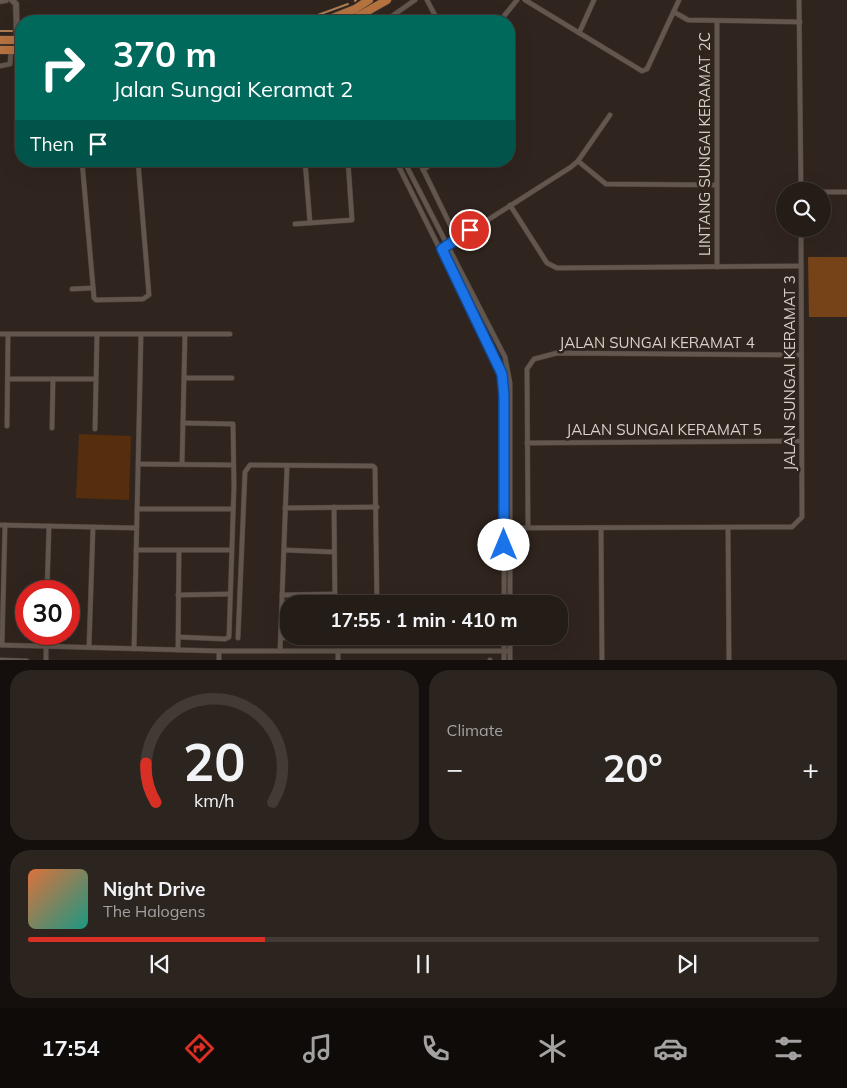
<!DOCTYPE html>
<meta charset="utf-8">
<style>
:root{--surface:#241c16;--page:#2c251f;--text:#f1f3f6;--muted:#a3a1a1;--line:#413a35;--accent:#d93025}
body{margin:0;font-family:Mulish,sans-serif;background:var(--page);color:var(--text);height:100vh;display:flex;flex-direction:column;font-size:19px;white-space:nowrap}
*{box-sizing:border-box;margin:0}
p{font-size:16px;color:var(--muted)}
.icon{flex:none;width:28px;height:28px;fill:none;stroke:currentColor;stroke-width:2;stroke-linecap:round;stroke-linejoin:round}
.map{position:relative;height:660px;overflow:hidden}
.side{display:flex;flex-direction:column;gap:10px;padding:10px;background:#140f0c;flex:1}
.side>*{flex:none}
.guide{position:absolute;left:15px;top:15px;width:500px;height:152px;border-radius:20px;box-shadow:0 5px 20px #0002,0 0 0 1px var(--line);background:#00695c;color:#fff;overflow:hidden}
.buttons{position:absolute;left:776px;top:182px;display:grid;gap:10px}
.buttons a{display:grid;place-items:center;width:55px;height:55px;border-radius:50%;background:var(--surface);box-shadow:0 5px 20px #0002,0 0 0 1px var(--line);font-size:25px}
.speed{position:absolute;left:15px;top:580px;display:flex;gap:10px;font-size:25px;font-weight:700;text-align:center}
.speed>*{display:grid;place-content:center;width:65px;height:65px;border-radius:50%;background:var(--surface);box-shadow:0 5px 20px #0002,0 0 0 1px var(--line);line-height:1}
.speed .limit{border:8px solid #d22;background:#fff;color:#111}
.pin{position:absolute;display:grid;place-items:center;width:42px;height:42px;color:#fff;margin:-21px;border:2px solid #fff;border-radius:50%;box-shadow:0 1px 5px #0007}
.me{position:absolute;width:55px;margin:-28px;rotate:0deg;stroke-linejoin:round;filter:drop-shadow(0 0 4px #0008)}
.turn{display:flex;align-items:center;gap:18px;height:105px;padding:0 15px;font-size:22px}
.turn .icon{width:65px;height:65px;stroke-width:2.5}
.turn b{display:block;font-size:35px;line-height:42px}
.then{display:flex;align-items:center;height:48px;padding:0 15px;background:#0003;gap:10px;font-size:19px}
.big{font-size:38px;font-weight:700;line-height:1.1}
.side .card{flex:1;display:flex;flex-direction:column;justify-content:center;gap:8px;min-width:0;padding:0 18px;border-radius:20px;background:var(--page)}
.side .dial{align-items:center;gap:0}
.dial svg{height:130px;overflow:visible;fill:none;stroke:var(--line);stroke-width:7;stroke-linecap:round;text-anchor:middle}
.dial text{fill:var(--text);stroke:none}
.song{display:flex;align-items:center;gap:15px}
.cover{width:60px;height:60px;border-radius:8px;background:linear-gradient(135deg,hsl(20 70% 55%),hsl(170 70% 35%))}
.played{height:5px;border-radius:2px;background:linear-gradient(90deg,var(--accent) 30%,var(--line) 30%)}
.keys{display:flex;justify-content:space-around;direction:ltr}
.heat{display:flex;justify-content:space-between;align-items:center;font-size:28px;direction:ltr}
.side .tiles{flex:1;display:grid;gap:10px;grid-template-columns:1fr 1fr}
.card:last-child{grid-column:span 2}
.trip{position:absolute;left:280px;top:595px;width:288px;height:50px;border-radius:20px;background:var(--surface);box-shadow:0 5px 20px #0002,0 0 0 1px var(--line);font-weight:700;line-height:50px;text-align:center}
.dock{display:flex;height:80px;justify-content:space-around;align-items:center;background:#0e0b09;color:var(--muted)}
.dock .icon{width:35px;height:35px}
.dock .active{color:var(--accent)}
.dock b{font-size:22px;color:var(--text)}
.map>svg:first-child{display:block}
</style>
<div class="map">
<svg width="847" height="661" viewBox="0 0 847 661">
<rect width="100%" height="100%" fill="#30251e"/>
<polygon fill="#562d0d" points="79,434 131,436 129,500 76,498"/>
<polygon fill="#764218" points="808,257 847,257 847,317 809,317"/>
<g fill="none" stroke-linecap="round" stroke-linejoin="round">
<g stroke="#ae7d54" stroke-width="2">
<polyline points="355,1 356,0"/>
<polyline points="291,21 315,16 348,4"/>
<polyline points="0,31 12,31"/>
</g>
<defs>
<g id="minor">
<polyline points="427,0 438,21"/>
<polyline points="525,0 642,71 647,69 679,0"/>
<polyline points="799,0 801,191"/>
<polyline points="674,12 688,20 800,22"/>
<polyline points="385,21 415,0"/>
<polyline points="500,21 517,0"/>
<polyline points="717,22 717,267"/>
<polyline points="579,33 594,0"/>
<polyline points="0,66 10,64 11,50"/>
<polyline points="82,161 94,298 96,300 143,299 149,295 138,161"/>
<polyline points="305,161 310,223"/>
<polyline points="396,161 502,374 505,396 504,604"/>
<polyline points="404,161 505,357 510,383 510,604"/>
<polyline points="419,161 457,239"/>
<polyline points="578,161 606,184 717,185"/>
<polyline points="423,170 435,161"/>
<polyline points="822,192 847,192"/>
<polyline points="510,205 547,263 557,268 801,266"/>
<polyline points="295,224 352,220 348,161"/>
<polyline points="447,246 571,167 578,161 610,115"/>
<polyline points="72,289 93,288"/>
<polyline points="0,334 230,334"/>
<polyline points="184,378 232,378"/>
<polyline points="8,379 95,379"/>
<polyline points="7,426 8,334"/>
<polyline points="52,428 53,379"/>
<polyline points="95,429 97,334"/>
<polyline points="527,443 801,441"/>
<polyline points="138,464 233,465"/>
<polyline points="182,464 185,334"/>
<polyline points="334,507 335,604"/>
<polyline points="285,508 377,507"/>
<polyline points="137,509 233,509"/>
<polyline points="0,525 136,528"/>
<polyline points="528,527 527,369 534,359 557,353 801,355"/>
<polyline points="504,528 792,527 802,517 801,229"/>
<polyline points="601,528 602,661"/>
<polyline points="728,528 729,661"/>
<polyline points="136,550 231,550"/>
<polyline points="284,550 334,552"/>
<polyline points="47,591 49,526"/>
<polyline points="178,595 230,594"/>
<polyline points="282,595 335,594"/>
<polyline points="377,636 377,637"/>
<polyline points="504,636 504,661"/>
<polyline points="510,636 510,661"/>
<polyline points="178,637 225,639 229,637 234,486 233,424 183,423"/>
<polyline points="238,638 245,472 250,465 373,466 375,468 377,604"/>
<polyline points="281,638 332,636"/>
<polyline points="0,645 219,651 510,651"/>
<polyline points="2,645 5,525"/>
<polyline points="89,647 93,527"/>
<polyline points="134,649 141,334"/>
<polyline points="178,650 179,550"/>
<polyline points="219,651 219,661"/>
<polyline points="280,651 287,466"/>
<polyline points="0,660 27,661"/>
<polyline points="490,660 490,661"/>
<polyline points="46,661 46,646"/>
<polyline points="338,661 338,651"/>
</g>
<g id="tertiary">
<polyline points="12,0 16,4 17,40"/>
<polyline points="0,1 6,0"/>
</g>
<g id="trunk">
<polyline points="325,21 355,9 369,0"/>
<polyline points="350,21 387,0"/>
<polyline points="0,40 21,40"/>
<polyline points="0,50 21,50"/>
</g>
</defs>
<use href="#minor" stroke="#4a403b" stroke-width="5.5"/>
<use href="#tertiary" stroke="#4a403b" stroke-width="7"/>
<use href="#trunk" stroke="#4a403b" stroke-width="9"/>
<use href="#minor" stroke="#62564e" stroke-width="4.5"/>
<use href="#tertiary" stroke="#62564e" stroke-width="5.5"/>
<use href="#trunk" stroke="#b57340" stroke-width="8"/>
</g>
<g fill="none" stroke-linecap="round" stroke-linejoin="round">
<defs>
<polyline id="route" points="470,230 442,249 502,374 504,396 504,545"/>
</defs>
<use href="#route" stroke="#114b97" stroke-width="12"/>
<use href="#route" stroke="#1a73e8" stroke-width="9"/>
</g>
<g text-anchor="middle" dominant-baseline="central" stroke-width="5" stroke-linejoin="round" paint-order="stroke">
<g font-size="15" fill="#d7d0cb" stroke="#30251e">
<text transform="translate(704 144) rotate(-90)">LINTANG SUNGAI KERAMAT 2C</text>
<text x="657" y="342">JALAN SUNGAI KERAMAT 4</text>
<text transform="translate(789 373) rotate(-90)">JALAN SUNGAI KERAMAT 3</text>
<text x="664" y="429">JALAN SUNGAI KERAMAT 5</text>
</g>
</g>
</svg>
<div class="buttons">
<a><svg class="icon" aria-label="search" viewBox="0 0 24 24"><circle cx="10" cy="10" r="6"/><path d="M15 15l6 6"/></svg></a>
</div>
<div class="speed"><div class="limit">30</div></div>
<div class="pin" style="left:470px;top:230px;background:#d93025"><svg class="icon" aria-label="arrive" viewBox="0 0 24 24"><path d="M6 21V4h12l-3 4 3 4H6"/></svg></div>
<svg class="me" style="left:504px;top:545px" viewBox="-20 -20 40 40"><circle r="19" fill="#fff"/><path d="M0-13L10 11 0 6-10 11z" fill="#1a73e8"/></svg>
<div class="trip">17:55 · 1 min · 410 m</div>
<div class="guide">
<div class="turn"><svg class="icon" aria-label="right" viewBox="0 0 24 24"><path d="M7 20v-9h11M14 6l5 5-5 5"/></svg><div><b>370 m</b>Jalan Sungai Keramat 2</div></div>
<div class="then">Then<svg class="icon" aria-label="arrive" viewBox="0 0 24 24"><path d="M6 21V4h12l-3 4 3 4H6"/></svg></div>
</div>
</div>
<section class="side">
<div class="tiles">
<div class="card dial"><svg viewBox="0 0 100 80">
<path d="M14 69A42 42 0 1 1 86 69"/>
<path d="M14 69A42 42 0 0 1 8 45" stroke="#d93025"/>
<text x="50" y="56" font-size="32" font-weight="700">20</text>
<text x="50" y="72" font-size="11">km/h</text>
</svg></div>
<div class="card"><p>Climate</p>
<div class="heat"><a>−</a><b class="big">20°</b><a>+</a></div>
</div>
<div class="card">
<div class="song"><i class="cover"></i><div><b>Night Drive</b><p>The Halogens</p></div></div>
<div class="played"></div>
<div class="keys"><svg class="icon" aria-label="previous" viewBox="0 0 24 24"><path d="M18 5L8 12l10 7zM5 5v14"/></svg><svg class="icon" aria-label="pause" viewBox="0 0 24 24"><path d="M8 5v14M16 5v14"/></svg><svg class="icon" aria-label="next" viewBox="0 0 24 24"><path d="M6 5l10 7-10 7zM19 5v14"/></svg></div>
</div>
</div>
</section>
<nav class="dock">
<b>17:54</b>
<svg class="icon active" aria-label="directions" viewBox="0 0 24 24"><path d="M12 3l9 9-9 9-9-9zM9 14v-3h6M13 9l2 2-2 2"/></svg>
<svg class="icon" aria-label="music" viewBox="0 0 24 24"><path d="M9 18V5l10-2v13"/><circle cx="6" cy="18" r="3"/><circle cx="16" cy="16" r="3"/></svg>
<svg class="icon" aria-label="phone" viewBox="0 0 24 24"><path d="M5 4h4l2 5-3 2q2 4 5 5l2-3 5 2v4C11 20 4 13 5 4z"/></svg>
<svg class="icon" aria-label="climate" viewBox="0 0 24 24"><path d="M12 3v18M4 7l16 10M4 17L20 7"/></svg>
<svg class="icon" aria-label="car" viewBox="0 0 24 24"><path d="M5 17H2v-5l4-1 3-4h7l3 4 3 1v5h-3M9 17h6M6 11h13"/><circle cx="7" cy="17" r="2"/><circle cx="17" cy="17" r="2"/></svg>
<svg class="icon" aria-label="filters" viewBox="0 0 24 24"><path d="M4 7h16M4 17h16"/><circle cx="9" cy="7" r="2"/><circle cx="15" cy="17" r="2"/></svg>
</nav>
